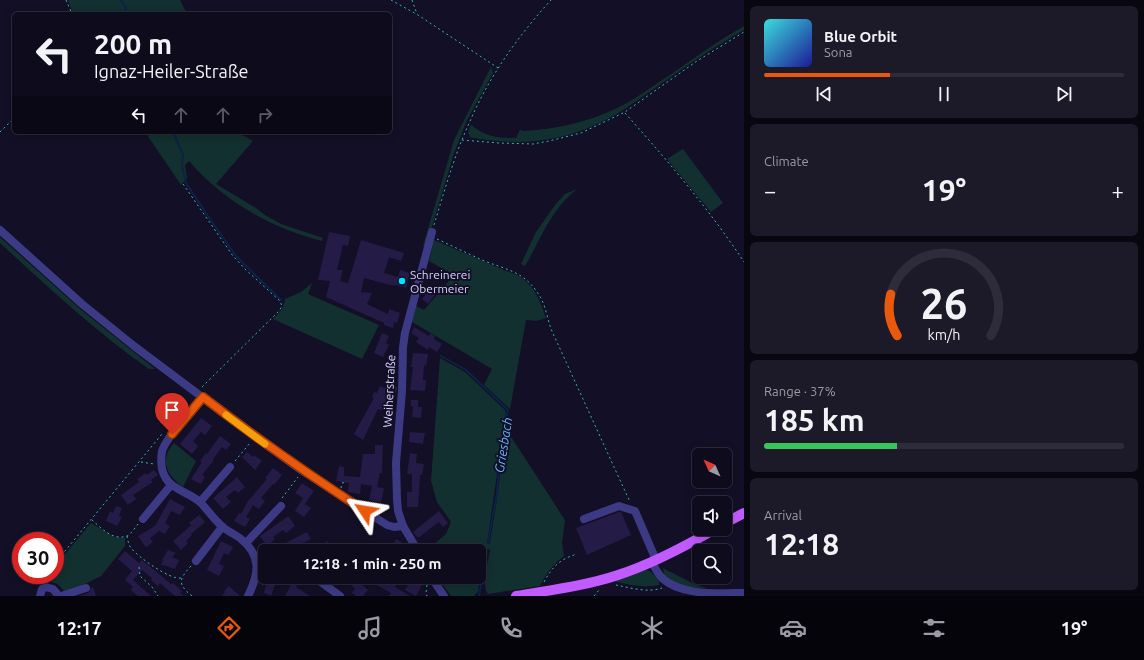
<!DOCTYPE html>
<meta charset="utf-8">
<style>
:root{--surface:#0e0b1c;--page:#1c1929;--text:#f1f3f6;--muted:#9b9ba3;--line:#2e2b3b;--accent:#ea580c}
body{margin:0;font-family:Ubuntu,sans-serif;background:var(--page);color:var(--text);height:100vh;display:flex;flex-direction:column;font-size:15px;white-space:nowrap}
*{box-sizing:border-box;margin:0}
p{font-size:13px;color:var(--muted)}
.icon{flex:none;width:22px;height:22px;fill:none;stroke:currentColor;stroke-width:2;stroke-linecap:round;stroke-linejoin:round}
.map{position:relative;flex:1;overflow:hidden}
.details{display:flex;flex-direction:column;gap:6px;padding:6px;background:#08060f;width:400px}
.details>*{flex:none}
.guide{position:absolute;left:12px;top:12px;width:380px;height:122px;border-radius:6px;box-shadow:0 2px 10px #0003,0 0 0 1px var(--line);background:#0e0b1c;color:var(--text);overflow:hidden}
.needle{width:26px;rotate:315deg}
.buttons{position:absolute;left:692px;top:448px;display:grid;gap:8px}
.buttons a{display:grid;place-items:center;width:40px;height:40px;border-radius:6px;background:var(--surface);box-shadow:0 2px 10px #0003,0 0 0 1px var(--line);font-size:20px}
.speed{position:absolute;left:12px;top:532px;display:flex;gap:8px;font-size:20px;font-weight:700;text-align:center}
.speed>*{display:grid;place-content:center;width:52px;height:52px;border-radius:50%;background:var(--surface);box-shadow:0 2px 10px #0003,0 0 0 1px var(--line);line-height:1}
.speed .limit{border:6px solid #d22;background:#fff;color:#111}
.pin{position:absolute;display:grid;place-items:center;width:34px;height:34px;color:#fff;margin:-41px -17px;border-radius:50% 50% 50% 0;rotate:-45deg;box-shadow:0 0 4px #0007}
.pin .icon{rotate:45deg}
.me{position:absolute;width:44px;margin:-22px;rotate:303deg;stroke-linejoin:round;filter:drop-shadow(0 0 3px #0008)}
.turn{display:flex;align-items:center;gap:14px;height:84px;padding:0 16px;font-size:18px}
.turn .icon{width:52px;height:52px;stroke-width:2.5}
.turn b{display:block;font-size:28px;line-height:34px}
.lanes{display:flex;align-items:center;height:38px;padding:0 16px;background:#0003;justify-content:center;gap:20px;direction:ltr}
.lanes .off{opacity:.35}
.big{font-size:30px;font-weight:700;line-height:1.1}
.details .tile{flex:1;display:flex;flex-direction:column;justify-content:center;gap:6px;min-width:0;padding:0 14px;border-radius:6px;background:var(--page)}
.details .dial{align-items:center;gap:0}
.dial svg{height:104px;overflow:visible;fill:none;stroke:var(--line);stroke-width:7;stroke-linecap:round;text-anchor:middle}
.dial text{fill:var(--text);stroke:none}
.song{display:flex;align-items:center;gap:12px}
.cover{width:48px;height:48px;border-radius:6px;background:linear-gradient(135deg,hsl(180 70% 55%),hsl(240 70% 35%))}
.played{height:4px;border-radius:2px;background:linear-gradient(90deg,var(--accent) 35%,var(--line) 35%)}
.keys{display:flex;justify-content:space-around;direction:ltr}
.heat{display:flex;justify-content:space-between;align-items:center;font-size:22px;direction:ltr}
.charge{height:6px;border-radius:3px;background:linear-gradient(90deg,#34c759 37%,var(--line) 0)}
.trip{position:absolute;left:258px;top:544px;width:228px;height:40px;border-radius:6px;background:var(--surface);box-shadow:0 2px 10px #0003,0 0 0 1px var(--line);font-weight:700;line-height:40px;text-align:center}
.dock{display:flex;height:64px;justify-content:space-around;align-items:center;background:#06040b;color:var(--muted)}
.dock .icon{width:28px;height:28px}
.dock .active{color:var(--accent)}
.dock b{font-size:18px;color:var(--text)}
main{display:flex;flex:1;min-height:0}
.map>svg:first-child{display:block}
</style>
<main>
<div class="map">
<svg width="744" height="596" viewBox="0 0 744 596">
<rect width="100%" height="100%" fill="#130f26"/>
<g fill="#12302f">
<polygon points="68,0 180,0 187,14 73,14"/>
<path d="M744 26V30C713 47 684 68 655 88 636 101 617 116 595 125 556 143 512 146 470 137L468 132 471 125C486 137 497 138 516 138L520 130 524 131C555 129 584 123 613 110 633 101 651 87 670 75 694 58 718 41 744 26Z"/>
<polygon points="491,67 493,73 467,120 453,156 426,247 423,246 454,140"/>
<path d="M145 132H237L253 141 216 184 256 208 265 215 281 224 323 238 322 241C271 228 223 201 189 161L185 165 187 178 181 185Z"/>
<polygon points="683,149 723,203 711,212 667,159"/>
<path d="M577 189C551 209 541 239 525 266L521 264 536 232 555 205 565 194Z"/>
<path d="M0 237 79 308 155 369H149C96 332 48 287 0 243Z"/>
<path d="M434 240 506 271C531 277 539 297 546 318L536 321 526 320 510 409 484 385 492 369 412 322 416 306 424 310 454 275 429 261Z"/>
<path d="M312 283 308 294 379 325 362 359 273 319C280 312 284 308 285 299L301 292Z"/>
<path d="M440 358 465 372 505 410 506 414 498 455 497 474 487 544H489L490 542 498 493 502 455 508 432 565 520 562 543 564 556C553 564 546 574 540 586L488 594C481 586 488 561 490 551L489 549H486L484 551 478 592 474 596H451L437 577H479V551H426L446 534 451 522 437 502 431 481Z"/>
<path d="M174 443 196 461 183 487C166 475 159 459 174 443Z"/>
<path d="M91 523 114 537 125 538V546L101 576 79 587 64 591C58 583 53 581 43 582L47 575H55V566Z"/>
<path d="M663 568 694 584 706 588C685 588 681 587 664 575Z"/>
<path d="M646 569 651 572 659 581V585C643 588 629 585 614 581Z"/>
</g>
<g fill="none" stroke-linecap="round" stroke-linejoin="round">
<g stroke="#0c2248" stroke-width="2">
<polyline points="121,0 126,8 125,14"/>
<polyline points="173,132 183,155 182,167 186,183 210,219 236,256 281,300"/>
<polyline points="441,356 466,370 508,410 500,455 497,493 488,543"/>
<polyline points="479,596 487,551"/>
</g>
</g>
<g fill="#241b47">
<polygon points="329,232 350,236 348,246 343,245 337,270 343,270 340,281 348,283 361,240 404,253 401,261 389,257 384,273 398,277 400,270 410,273 406,288 396,285 390,285 364,278 361,292 372,293 367,304 388,314 389,309 400,313 397,323 394,322 393,328 384,325 384,323 326,297 330,281 318,280"/>
<polygon points="429,290 435,295 428,304 422,299"/>
<polygon points="414,327 429,336 430,333 435,336 434,339 442,344 437,352 429,347 428,350 416,342 419,338 411,333"/>
<polygon points="382,333 389,336 386,343 389,345 383,357 374,353"/>
<polygon points="413,353 428,354 426,366 424,365 423,380 426,380 425,391 410,390 413,367 411,367"/>
<polygon points="387,383 397,387 397,390 392,401 388,399 382,411 378,409 363,440 354,434 374,398 372,397 374,392 377,393 380,386 385,388"/>
<polygon points="411,400 418,400 418,407 422,407 421,418 412,417 413,406 411,406"/>
<polygon points="201,418 212,426 205,435 201,432 193,441 198,446 192,454 180,444"/>
<polygon points="410,432 425,433 423,444 409,442"/>
<polygon points="220,436 231,444 226,450 222,447 213,459 214,460 202,475 205,477 201,484 191,479 202,462 200,461 206,453 207,454"/>
<polygon points="375,445 383,445 382,473 380,473 377,487 384,488 381,503 369,500 372,486 361,484 360,494 348,492 349,483 336,481 339,466 344,467 344,476 360,477 363,454 375,454"/>
<polygon points="247,452 253,457 254,455 262,461 255,470 242,457"/>
<polygon points="410,453 417,454 416,463 424,464 422,475 420,475 418,507 407,507 407,492 412,492 412,474 407,474"/>
<polygon points="273,468 282,475 274,485 273,484 261,498 265,501 259,509 253,505 246,517 250,519 245,527 234,521 239,513 241,514 248,501 267,479 265,478"/>
<polygon points="154,470 158,475 151,480 153,482 133,495 136,499 128,505 121,495 139,482 137,479 146,473 147,475"/>
<polygon points="237,477 245,487 238,493 235,490 226,497 231,502 223,509 213,498"/>
<polygon points="302,483 314,491 305,504 311,508 304,517 295,511 303,498 295,493"/>
<polygon points="170,499 185,507 180,515 171,511 165,523 170,526 165,534 159,531 150,538 153,542 146,547 138,536 155,526"/>
<polygon points="116,506 122,508 119,516 122,517 117,526 106,521 110,511 113,513"/>
<polygon points="439,511 448,523 443,527 439,522 418,538 413,532"/>
<polygon points="619,512 621,512 631,535 587,555 576,528"/>
<polygon points="199,515 205,522 191,534 192,535 186,541 188,543 181,550 173,541 187,529 191,525 189,523"/>
<polygon points="287,517 289,517 295,526 286,533 283,530 273,537 275,539 267,546 260,536"/>
<polygon points="307,532 311,539 303,543 305,546 295,551 291,551 287,542"/>
<polygon points="396,539 408,546 405,551 389,551"/>
<polygon points="221,541 233,547 229,555 224,553 219,564 224,566 219,576 207,570"/>
<polygon points="327,541 332,545 327,551 324,551 321,549"/>
<polygon points="168,550 176,553 172,557 179,560 175,569 163,565 161,565 163,560 162,560"/>
<polygon points="125,551 139,563 142,560 171,584 173,583 182,591 180,593 184,596 175,596 160,583 158,586 151,580 152,578 142,570 133,580 151,596 138,596 131,590 133,587 125,580 132,571 118,559"/>
<polygon points="268,577 279,577 278,585 275,585 271,596 264,593"/>
<polygon points="295,577 299,580 296,587 310,596 285,596"/>
<polygon points="326,577 343,577 337,585"/>
<polygon points="379,577 390,577 388,580 396,585 395,587 410,596 389,596 391,593 375,584"/>
<polygon points="411,579 422,585 416,596 405,590"/>
<polygon points="356,580 368,590 363,596 356,596 352,593 355,589 351,585"/>
<polygon points="229,586 240,596 222,596 225,592 224,591"/>
<polygon points="93,587 96,596 79,596 88,593 90,591 91,588"/>
</g>
<g fill="none" stroke-linecap="round" stroke-linejoin="round">
<g stroke="#2fb8b0" stroke-width="1" stroke-dasharray="2 3" stroke-linecap="butt">
<polyline points="66,0 72,14"/>
<polyline points="391,0 418,15 498,68"/>
<polyline points="412,0 417,14"/>
<path d="M625 113C667 160 709 209 744 262"/>
<polyline points="0,132 14,118"/>
<polyline points="462,140 499,143 533,144 549,141 581,133 625,112 697,61 744,32"/>
<polyline points="183,184 233,256 246,270 280,301 282,306 279,311 201,388"/>
<path d="M434 225C445 189 455 153 471 119 490 75 519 35 551 0"/>
<path d="M437 239C452 246 467 253 482 260 504 269 523 271 537 292 545 302 547 317 551 329L630 502"/>
<polyline points="235,461 250,443"/>
<polyline points="141,462 154,464"/>
<polyline points="341,488 342,483 347,482"/>
<polyline points="282,498 298,477"/>
<path d="M92 520C101 528 113 541 127 536 131 534 135 528 138 524"/>
<path d="M127 536C128 540 128 544 131 548 138 557 170 580 181 578"/>
<polyline points="55,563 162,434"/>
<path d="M191 566C179 579 177 584 192 596"/>
<polyline points="139,567 140,576 152,587 158,596"/>
<polyline points="39,581 44,575"/>
<path d="M544 582C552 567 560 559 577 554"/>
<polyline points="427,585 426,593 427,596"/>
<path d="M616 585C631 588 648 593 662 588"/>
<polyline points="594,596 599,590"/>
</g>
<g stroke="#3d3a85" stroke-width="8">
<polyline points="0,230 82,304 134,346 254,436 301,470 387,525 394,527 403,526"/>
<path d="M203 397C192 410 167 436 162 451 161 457 161 463 162 469 167 490 186 490 200 502 208 510 214 520 223 527 228 532 235 534 241 539 262 556 259 574 248 596"/>
<polyline points="200,502 230,467"/>
<polyline points="143,519 171,485"/>
<polyline points="584,519 619,506 635,511 656,560"/>
<polyline points="246,543 281,506"/>
<polyline points="418,551 403,526 398,511 397,499 396,463 402,391 403,347 405,333 432,232"/>
<polyline points="196,561 222,527"/>
<path d="M652 562C655 568 657 573 662 578 681 596 718 593 744 593"/>
<polyline points="314,577 340,596"/>
<polyline points="431,577 444,596"/>
<polyline points="40,596 42,589 46,587 53,589 59,596"/>
<polyline points="61,596 86,588"/>
</g>
<g stroke="#c25bff" stroke-width="10">
<polyline points="725,523 744,513"/>
<path d="M516 596C550 590 585 586 618 575 652 564 684 547 715 529"/>
</g>
</g>
<g fill="none" stroke-linecap="round" stroke-linejoin="round">
<defs>
<path id="route" d="M172 434 203 397C255 437 309 475 365 511"/>
</defs>
<use href="#route" stroke="#983908" stroke-width="10"/>
<use href="#route" stroke="#ea580c" stroke-width="7"/>
<polyline stroke="#f59e0b" stroke-width="7" points="226,415 265,444"/>
</g>
<circle fill="#00e5ff" stroke="#130f26" stroke-width="1.5" cx="402" cy="281" r="4"/>
<g text-anchor="middle" dominant-baseline="central" stroke-width="4" stroke-linejoin="round" paint-order="stroke">
<g font-size="12" fill="#d9d4ff" stroke="#130f26" text-anchor="start">
<text x="410" y="274">Schreinerei<tspan x="410" dy="14">Obermeier</tspan></text>
</g>
<g font-size="12" fill="#d9d4ff" stroke="#130f26">
<text transform="translate(389 391) rotate(-87)">Weiherstraße</text>
</g>
<g font-size="13" font-style="italic" fill="#62b6ff" stroke="#130f26">
<text transform="translate(503 445) rotate(-81)">Griesbach</text>
</g>
</g>
</svg>
<div class="buttons">
<a><svg class="needle" viewBox="-14 -14 28 28"><path d="M0-13l5 13h-10z" fill="#e53935"/><path d="M0 13l5-13h-10z" fill="#9b9ba3"/></svg></a>
<a><svg class="icon" aria-label="sound" viewBox="0 0 24 24"><path d="M4 9h4l5-4v14l-5-4H4zM17 9q2 3 0 6"/></svg></a>
<a><svg class="icon" aria-label="search" viewBox="0 0 24 24"><circle cx="10" cy="10" r="6"/><path d="M15 15l6 6"/></svg></a>
</div>
<div class="speed"><div class="limit">30</div></div>
<div class="pin" style="left:172px;top:434px;background:#d93025"><svg class="icon" aria-label="arrive" viewBox="0 0 24 24"><path d="M6 21V4h12l-3 4 3 4H6"/></svg></div>
<svg class="me" style="left:365px;top:511px" viewBox="-20 -20 40 40"><path d="M0-17L14 15 0 8-14 15z" fill="#ea580c" stroke="#fff" stroke-width="4"/></svg>
<div class="trip">12:18 · 1 min · 250 m</div>
<div class="guide">
<div class="turn"><svg class="icon" aria-label="left" viewBox="0 0 24 24"><path d="M17 20v-9H6M10 6l-5 5 5 5"/></svg><div><b>200 m</b>Ignaz-Heiler-Straße</div></div>
<div class="lanes"><svg class="icon" aria-label="left" viewBox="0 0 24 24"><path d="M17 20v-9H6M10 6l-5 5 5 5"/></svg><svg class="icon off" aria-label="ahead" viewBox="0 0 24 24"><path d="M12 20V5M6 11l6-6 6 6"/></svg><svg class="icon off" aria-label="ahead" viewBox="0 0 24 24"><path d="M12 20V5M6 11l6-6 6 6"/></svg><svg class="icon off" aria-label="right" viewBox="0 0 24 24"><path d="M7 20v-9h11M14 6l5 5-5 5"/></svg></div>
</div>
</div>
<section class="details">
<div class="tile">
<div class="song"><i class="cover"></i><div><b>Blue Orbit</b><p>Sona</p></div></div>
<div class="played"></div>
<div class="keys"><svg class="icon" aria-label="previous" viewBox="0 0 24 24"><path d="M18 5L8 12l10 7zM5 5v14"/></svg><svg class="icon" aria-label="pause" viewBox="0 0 24 24"><path d="M8 5v14M16 5v14"/></svg><svg class="icon" aria-label="next" viewBox="0 0 24 24"><path d="M6 5l10 7-10 7zM19 5v14"/></svg></div>
</div>
<div class="tile"><p>Climate</p>
<div class="heat"><a>−</a><b class="big">19°</b><a>+</a></div>
</div>
<div class="tile dial"><svg viewBox="0 0 100 80">
<path d="M14 69A42 42 0 1 1 86 69"/>
<path d="M14 69A42 42 0 0 1 9 37" stroke="#ea580c"/>
<text x="50" y="56" font-size="32" font-weight="700">26</text>
<text x="50" y="72" font-size="11">km/h</text>
</svg></div>
<div class="tile"><p>Range · 37%</p><b class="big">185 km</b><div class="charge"></div></div>
<div class="tile"><p>Arrival</p><b class="big">12:18</b></div>
</section>
</main>
<nav class="dock">
<b>12:17</b>
<svg class="icon active" aria-label="directions" viewBox="0 0 24 24"><path d="M12 3l9 9-9 9-9-9zM9 14v-3h6M13 9l2 2-2 2"/></svg>
<svg class="icon" aria-label="music" viewBox="0 0 24 24"><path d="M9 18V5l10-2v13"/><circle cx="6" cy="18" r="3"/><circle cx="16" cy="16" r="3"/></svg>
<svg class="icon" aria-label="phone" viewBox="0 0 24 24"><path d="M5 4h4l2 5-3 2q2 4 5 5l2-3 5 2v4C11 20 4 13 5 4z"/></svg>
<svg class="icon" aria-label="climate" viewBox="0 0 24 24"><path d="M12 3v18M4 7l16 10M4 17L20 7"/></svg>
<svg class="icon" aria-label="car" viewBox="0 0 24 24"><path d="M5 17H2v-5l4-1 3-4h7l3 4 3 1v5h-3M9 17h6M6 11h13"/><circle cx="7" cy="17" r="2"/><circle cx="17" cy="17" r="2"/></svg>
<svg class="icon" aria-label="filters" viewBox="0 0 24 24"><path d="M4 7h16M4 17h16"/><circle cx="9" cy="7" r="2"/><circle cx="15" cy="17" r="2"/></svg>
<b>19°</b>
</nav>
